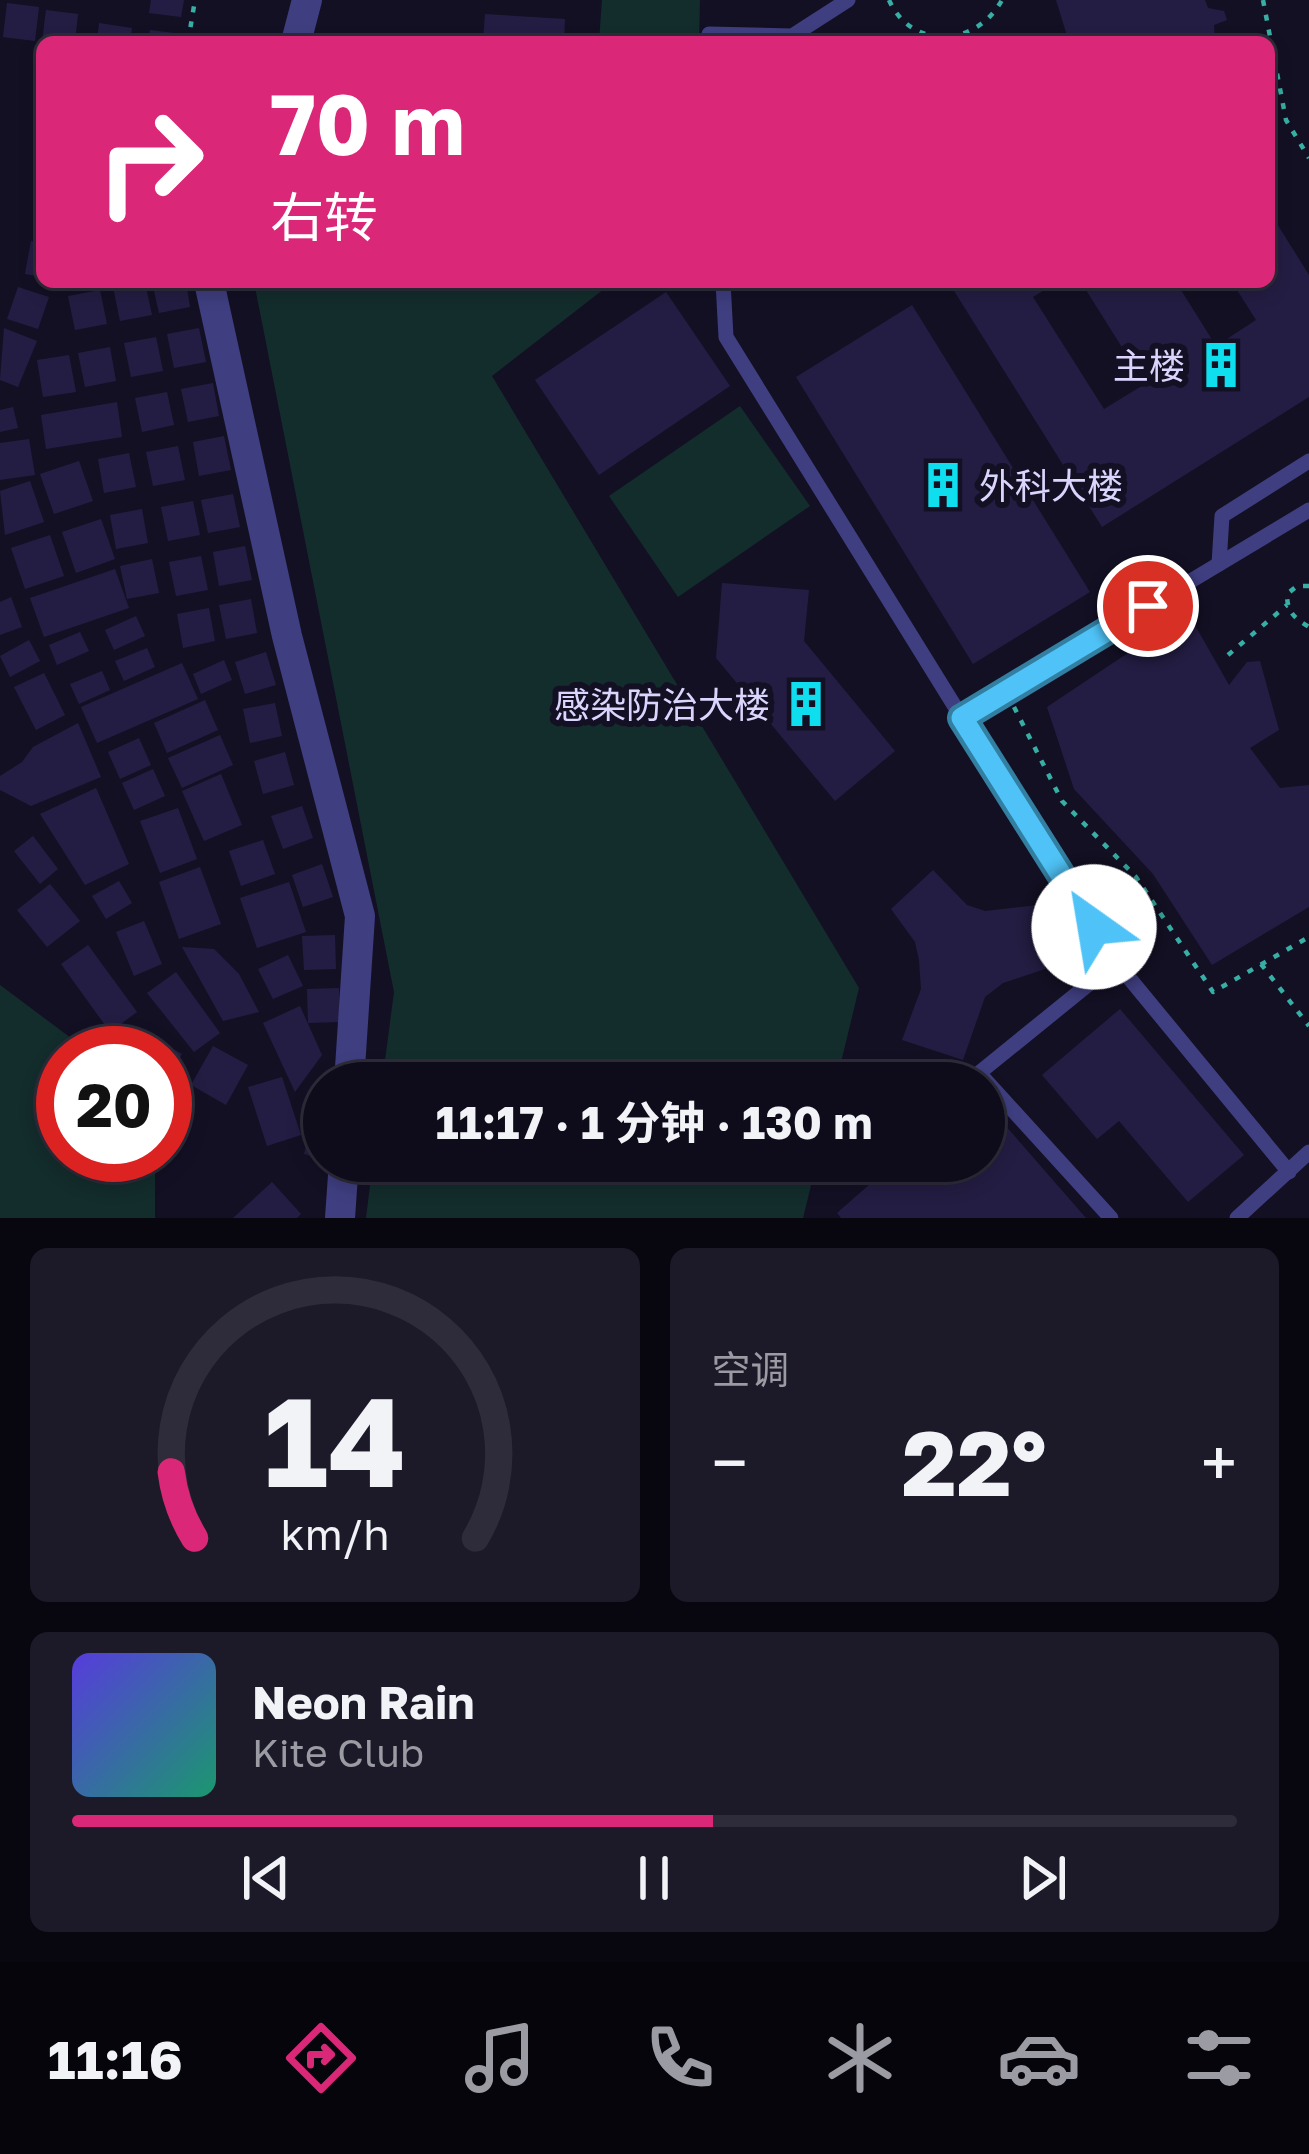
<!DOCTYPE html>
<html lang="zh">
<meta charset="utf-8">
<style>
:root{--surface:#0e0c1b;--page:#1c1a28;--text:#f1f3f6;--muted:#9b9ba3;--line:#2e2c3a;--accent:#db2777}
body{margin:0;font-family:"Golos Text","Noto Sans SC",sans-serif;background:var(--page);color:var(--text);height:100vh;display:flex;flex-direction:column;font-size:45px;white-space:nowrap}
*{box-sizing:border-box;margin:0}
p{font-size:39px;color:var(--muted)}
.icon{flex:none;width:66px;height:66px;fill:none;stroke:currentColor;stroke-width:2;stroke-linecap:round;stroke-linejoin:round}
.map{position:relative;height:1218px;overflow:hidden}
.drawer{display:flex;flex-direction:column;gap:30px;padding:30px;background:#08070f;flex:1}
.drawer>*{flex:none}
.hud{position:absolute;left:36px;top:36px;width:1239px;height:252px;border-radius:18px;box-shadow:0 6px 18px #0003,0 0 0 3px var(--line);background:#db2777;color:#fff;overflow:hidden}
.speed{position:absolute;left:36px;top:1026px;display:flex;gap:24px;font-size:60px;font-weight:700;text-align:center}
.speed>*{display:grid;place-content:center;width:156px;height:156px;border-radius:50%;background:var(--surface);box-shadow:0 6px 18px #0003,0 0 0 3px var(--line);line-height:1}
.speed .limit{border:18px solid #d22;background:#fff;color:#111}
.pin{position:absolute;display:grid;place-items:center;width:102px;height:102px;color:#fff;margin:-51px;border:6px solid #fff;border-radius:50%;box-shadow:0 3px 12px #0007}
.me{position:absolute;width:132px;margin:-66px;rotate:328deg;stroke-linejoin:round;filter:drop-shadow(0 0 9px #0008)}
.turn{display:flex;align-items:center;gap:42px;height:252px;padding:0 36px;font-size:54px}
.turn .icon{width:156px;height:156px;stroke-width:2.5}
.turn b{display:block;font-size:84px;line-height:102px}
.big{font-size:90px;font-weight:700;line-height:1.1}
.drawer .tile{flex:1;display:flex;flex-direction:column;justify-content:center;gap:18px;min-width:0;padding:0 42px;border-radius:18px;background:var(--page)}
.drawer .dial{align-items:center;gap:0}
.dial svg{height:312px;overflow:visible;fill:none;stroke:var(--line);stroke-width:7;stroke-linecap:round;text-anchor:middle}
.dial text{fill:var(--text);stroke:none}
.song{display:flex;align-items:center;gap:36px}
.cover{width:144px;height:144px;border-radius:18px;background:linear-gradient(135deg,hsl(250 70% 55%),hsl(160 70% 35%))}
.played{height:12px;border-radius:6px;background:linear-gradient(90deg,var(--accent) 55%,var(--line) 55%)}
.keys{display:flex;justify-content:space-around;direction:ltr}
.heat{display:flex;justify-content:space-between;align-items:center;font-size:66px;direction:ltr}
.drawer .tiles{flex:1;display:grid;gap:30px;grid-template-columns:1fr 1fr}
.tile:last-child{grid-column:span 2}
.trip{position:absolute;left:303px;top:1062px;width:702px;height:120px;border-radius:60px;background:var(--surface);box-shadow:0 6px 18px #0003,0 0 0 3px var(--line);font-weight:700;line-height:120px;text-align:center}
.menu{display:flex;height:192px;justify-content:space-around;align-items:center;background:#06050b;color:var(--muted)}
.menu .icon{width:84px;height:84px}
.menu .on{color:var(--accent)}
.menu b{font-size:54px;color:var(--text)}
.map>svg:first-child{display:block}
</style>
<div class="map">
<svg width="1309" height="1218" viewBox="0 0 1309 1218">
<rect width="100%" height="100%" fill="#131024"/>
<g fill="#132d2c">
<polygon points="602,0 700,0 699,42 599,42"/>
<polygon points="254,282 613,282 492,376 859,988 836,1083 382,1083 394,992"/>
<polygon points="740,406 810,506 678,597 609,496"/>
<polygon points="0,985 91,1053 63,1053 63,1155 155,1155 155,1218 0,1218"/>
<polygon points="373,1161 817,1161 803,1218 366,1218"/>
</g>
<g fill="#241d43">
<polygon points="151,0 184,0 181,17 149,13"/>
<polygon points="1056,0 1205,0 1208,8 1224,11 1227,20 1214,25 1215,42 1069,42"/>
<polygon points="7,3 39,7 35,41 3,37"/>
<polygon points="46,10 78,14 75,42 42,42"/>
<polygon points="485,14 565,19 564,42 483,42"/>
<polygon points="99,23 132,28 130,42 97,42"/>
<polygon points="150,30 182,34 181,42 148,42"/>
<polygon points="1269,211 1309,275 1309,397 1102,527 951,286 957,282 1057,282 1033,297 1104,409 1145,384 1081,282 1176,282 1216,346 1256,320 1232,282 1269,282"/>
<polygon points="31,241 42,244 42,277 25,274"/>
<polygon points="139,282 145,282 152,315 120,321 113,287"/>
<polygon points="152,282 186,282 190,307 159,313"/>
<polygon points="18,287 49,297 38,329 7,319"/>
<polygon points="100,290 107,324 75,330 68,296"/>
<polygon points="666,292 730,386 599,475 535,380"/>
<polygon points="912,305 1090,592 973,664 796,377"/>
<polygon points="4,328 37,341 18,387 0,380"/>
<polygon points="199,328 206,362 174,368 167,334"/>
<polygon points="156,337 163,371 131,377 124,343"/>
<polygon points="110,347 116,381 85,387 78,353"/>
<polygon points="69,355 76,392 43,397 37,360"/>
<polygon points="213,383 219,416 188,422 181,389"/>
<polygon points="167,392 174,425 142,432 135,398"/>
<polygon points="117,402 122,437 46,449 41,415"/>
<polygon points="13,407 18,428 0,432 0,410"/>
<polygon points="224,436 231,470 199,476 193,442"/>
<polygon points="29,439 35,475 0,480 0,443"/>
<polygon points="178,446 185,480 153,486 146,452"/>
<polygon points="129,453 136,487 104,493 98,459"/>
<polygon points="79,461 93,501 54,514 40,474"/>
<polygon points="30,481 44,522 5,535 0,491"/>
<polygon points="233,494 240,527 208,533 201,500"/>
<polygon points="193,501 200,535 168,541 161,507"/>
<polygon points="142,509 148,543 116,549 110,515"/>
<polygon points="101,519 115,559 76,573 62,532"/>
<polygon points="50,535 64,576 25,589 11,548"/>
<polygon points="245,546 252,580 219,586 213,552"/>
<polygon points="201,556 208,590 176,596 169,562"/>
<polygon points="152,559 159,593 127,599 120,566"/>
<polygon points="115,569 129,608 44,637 30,598"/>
<polygon points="722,583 809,590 804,641 895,751 835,801 716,658"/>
<polygon points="11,597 22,627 0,635 0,602"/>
<polygon points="251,599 257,633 226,639 219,605"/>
<polygon points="209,608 215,641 183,648 177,614"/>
<polygon points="1188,613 1229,685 1247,662 1260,661 1279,730 1250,748 1280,788 1309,785 1309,907 1212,965 1153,874 1074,789 1047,707"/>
<polygon points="136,616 145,636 114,650 105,630"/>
<polygon points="80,632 89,651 57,665 49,645"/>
<polygon points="29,640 40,661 10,677 0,656"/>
<polygon points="147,648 155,667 124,681 115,661"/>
<polygon points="266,652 276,685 245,694 235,662"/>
<polygon points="224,660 232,680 201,694 193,674"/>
<polygon points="182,663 198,699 97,743 81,707"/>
<polygon points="102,671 110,690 79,704 70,684"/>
<polygon points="44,673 65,715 36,730 14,687"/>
<polygon points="205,700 218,730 167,753 154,723"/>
<polygon points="275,703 282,736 250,743 243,709"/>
<polygon points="78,723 101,777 31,806 0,790 0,776 22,762 33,747"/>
<polygon points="220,735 233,765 182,788 168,758"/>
<polygon points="139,738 151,765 120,779 108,752"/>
<polygon points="285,752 294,785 263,794 254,761"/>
<polygon points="153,769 165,796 134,810 122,783"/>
<polygon points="221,774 242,825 204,841 182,791"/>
<polygon points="96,788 129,864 85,885 40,814"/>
<polygon points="302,806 313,838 283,849 271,816"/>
<polygon points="178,808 197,859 160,873 140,821"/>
<polygon points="33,836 58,869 40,884 14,851"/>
<polygon points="263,840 275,874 241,886 229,851"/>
<polygon points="322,864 333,897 303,907 292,875"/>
<polygon points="200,867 221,924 179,939 159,882"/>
<polygon points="933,870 967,905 985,911 1054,903 1063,963 1003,983 985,997 963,1060 902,1040 921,989 919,960 915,942 891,909"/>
<polygon points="119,881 132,903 106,919 92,896"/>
<polygon points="289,882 306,932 257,948 240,898"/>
<polygon points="50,884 80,921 47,947 17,910"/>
<polygon points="144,921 162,964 134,976 116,932"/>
<polygon points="335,935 336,969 304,970 302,936"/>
<polygon points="88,945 137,1012 110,1032 61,964"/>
<polygon points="182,947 214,949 239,974 259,1012 223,1021"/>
<polygon points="288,955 303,986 273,999 258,969"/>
<polygon points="176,972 220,1033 194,1052 147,993"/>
<polygon points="339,988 340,1022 308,1023 307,989"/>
<polygon points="300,1006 322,1055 295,1092 263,1023"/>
<polygon points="1120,1009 1244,1155 1188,1202 1119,1121 1097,1139 1042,1075"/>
<polygon points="134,1026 182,1054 165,1083 165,1053 119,1053"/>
<polygon points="213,1046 248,1065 226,1105 191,1085"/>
<polygon points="282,1077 301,1135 267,1146 248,1087"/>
<polygon points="320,1091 324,1092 324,1160 304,1154"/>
<polygon points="984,1101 1086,1218 841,1218 837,1213 896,1161 984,1161"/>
<polygon points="272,1182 301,1214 297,1218 233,1218"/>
</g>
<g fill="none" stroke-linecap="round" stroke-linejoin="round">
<g stroke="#37afa4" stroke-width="4.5" stroke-dasharray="6 9" stroke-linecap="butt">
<path d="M889 0C912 51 976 47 1002 0"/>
<polyline points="1263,0 1286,120 1309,158"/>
<polyline points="188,42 195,0"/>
<path d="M1309 586H1297L1287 594C1287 612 1294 618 1309 627"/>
<polyline points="1228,655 1287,605"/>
<polyline points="1014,707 1062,801 1136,877 1213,992 1309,937"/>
<polyline points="1261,964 1309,1026"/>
</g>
<g stroke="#3f3e80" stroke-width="15">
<polyline points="709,42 709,34 792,36 848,0"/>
<polyline points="723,282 726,337 962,718 1309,510"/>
<polyline points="1219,564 1222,516 1309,461"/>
<polyline points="962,718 1116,962 1289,1172"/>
<polyline points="1111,1218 979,1073 1116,962"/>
<polyline points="1237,1218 1309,1152"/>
</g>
<g stroke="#3f3e80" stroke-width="30">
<polyline points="296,42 307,0"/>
<polyline points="209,282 287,636 360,916 349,1083"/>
<polyline points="340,1218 344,1161"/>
</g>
</g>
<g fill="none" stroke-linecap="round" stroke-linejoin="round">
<defs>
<polyline id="route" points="1094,927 962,718 1148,606"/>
</defs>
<use href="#route" stroke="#337fa1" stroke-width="30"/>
<use href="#route" stroke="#4fc3f7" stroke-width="21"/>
</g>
<defs>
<symbol id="building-bare" viewBox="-9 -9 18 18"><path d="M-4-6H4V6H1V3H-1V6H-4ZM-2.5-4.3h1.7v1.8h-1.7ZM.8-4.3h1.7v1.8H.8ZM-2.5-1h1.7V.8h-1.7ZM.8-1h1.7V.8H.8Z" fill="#0fdeee" stroke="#131024" stroke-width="2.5" paint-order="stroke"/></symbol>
</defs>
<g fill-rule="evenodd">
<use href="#building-bare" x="1188" y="332" width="66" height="66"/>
<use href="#building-bare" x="910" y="452" width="66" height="66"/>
<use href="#building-bare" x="773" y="671" width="66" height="66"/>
</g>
<g text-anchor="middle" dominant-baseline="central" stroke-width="12" stroke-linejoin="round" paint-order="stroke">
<g font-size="36" fill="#d9d5fc" stroke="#131024" text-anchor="end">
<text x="1185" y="365">主楼</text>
<text x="979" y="485" text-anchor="start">外科大楼</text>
<text x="770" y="704">感染防治大楼</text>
</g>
</g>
</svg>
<div class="speed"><div class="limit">20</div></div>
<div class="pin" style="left:1148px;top:606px;background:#d93025"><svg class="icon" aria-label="arrive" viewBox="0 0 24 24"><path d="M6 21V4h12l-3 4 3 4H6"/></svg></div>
<svg class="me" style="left:1094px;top:927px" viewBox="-20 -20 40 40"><circle r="19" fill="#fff"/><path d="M0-13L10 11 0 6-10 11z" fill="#4fc3f7"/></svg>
<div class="trip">11:17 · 1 分钟 · 130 m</div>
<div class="hud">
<div class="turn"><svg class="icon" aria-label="right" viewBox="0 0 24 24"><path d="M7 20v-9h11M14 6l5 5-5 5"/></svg><div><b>70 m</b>右转</div></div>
</div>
</div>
<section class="drawer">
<div class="tiles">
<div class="tile dial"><svg viewBox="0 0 100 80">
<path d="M14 69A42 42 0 1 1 86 69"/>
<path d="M14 69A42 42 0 0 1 8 52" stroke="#db2777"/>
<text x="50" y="56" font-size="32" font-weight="700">14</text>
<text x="50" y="72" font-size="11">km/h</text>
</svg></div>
<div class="tile"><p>空调</p>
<div class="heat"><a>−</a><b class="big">22°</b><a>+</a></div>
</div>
<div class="tile">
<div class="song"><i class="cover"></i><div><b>Neon Rain</b><p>Kite Club</p></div></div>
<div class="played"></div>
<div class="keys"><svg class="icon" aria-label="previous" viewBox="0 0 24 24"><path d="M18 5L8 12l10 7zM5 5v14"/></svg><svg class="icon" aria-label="pause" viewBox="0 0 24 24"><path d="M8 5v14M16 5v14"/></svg><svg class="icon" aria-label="next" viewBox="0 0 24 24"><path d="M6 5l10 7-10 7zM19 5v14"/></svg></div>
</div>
</div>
</section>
<nav class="menu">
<b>11:16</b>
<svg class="icon on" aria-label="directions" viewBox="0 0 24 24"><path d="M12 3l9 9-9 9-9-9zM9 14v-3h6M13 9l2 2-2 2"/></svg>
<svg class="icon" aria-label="music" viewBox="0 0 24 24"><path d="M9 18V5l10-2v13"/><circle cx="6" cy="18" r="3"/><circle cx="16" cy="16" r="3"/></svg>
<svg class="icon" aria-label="phone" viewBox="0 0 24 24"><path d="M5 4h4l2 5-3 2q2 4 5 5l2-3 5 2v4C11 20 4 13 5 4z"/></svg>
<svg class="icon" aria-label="climate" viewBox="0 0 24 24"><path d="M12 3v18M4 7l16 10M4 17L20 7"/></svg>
<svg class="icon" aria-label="car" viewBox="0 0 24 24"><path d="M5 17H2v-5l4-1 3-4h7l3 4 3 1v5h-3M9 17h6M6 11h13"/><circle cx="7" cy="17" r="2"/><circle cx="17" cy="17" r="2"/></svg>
<svg class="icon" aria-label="filters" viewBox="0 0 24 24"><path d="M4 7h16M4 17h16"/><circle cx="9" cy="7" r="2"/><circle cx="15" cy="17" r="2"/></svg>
</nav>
